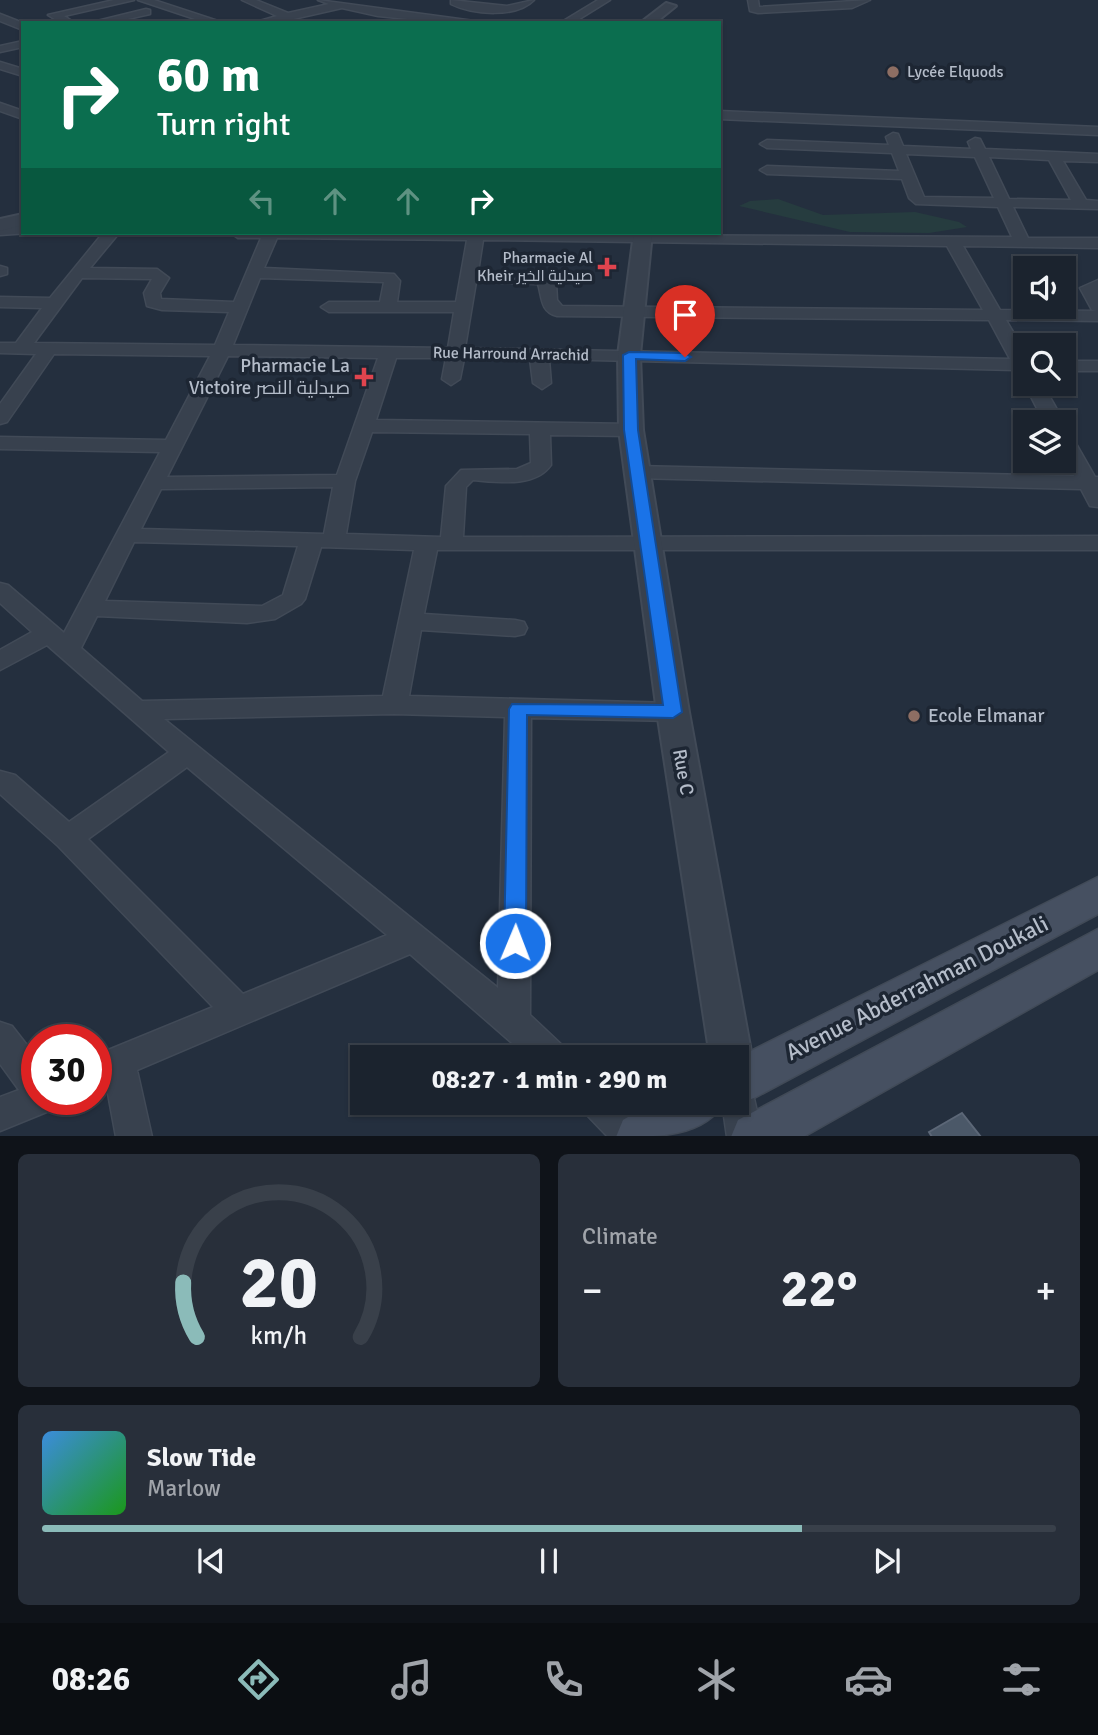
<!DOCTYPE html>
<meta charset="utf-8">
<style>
:root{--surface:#1b232e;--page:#282f3a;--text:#f1f3f6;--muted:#a0a4aa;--line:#39404a;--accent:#8bbbb9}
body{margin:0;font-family:Signika,Cairo,sans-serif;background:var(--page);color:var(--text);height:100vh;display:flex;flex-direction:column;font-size:26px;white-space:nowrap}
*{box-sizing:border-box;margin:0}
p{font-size:23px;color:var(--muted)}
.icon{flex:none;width:38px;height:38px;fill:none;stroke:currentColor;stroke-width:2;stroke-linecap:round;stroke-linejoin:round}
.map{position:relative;height:1136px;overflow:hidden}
.details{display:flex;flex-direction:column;gap:18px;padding:18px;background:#0f1319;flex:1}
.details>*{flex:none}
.banner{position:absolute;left:21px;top:21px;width:700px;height:214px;border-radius:0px;box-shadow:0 2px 5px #0004,0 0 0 2px var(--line);background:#0b6e4f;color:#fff;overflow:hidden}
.tools{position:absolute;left:1013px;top:256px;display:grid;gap:14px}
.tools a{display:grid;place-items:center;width:63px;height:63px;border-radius:0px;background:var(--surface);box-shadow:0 2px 5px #0004,0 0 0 2px var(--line);font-size:35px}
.speed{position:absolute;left:21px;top:1024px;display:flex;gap:14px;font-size:35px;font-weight:700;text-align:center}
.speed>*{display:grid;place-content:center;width:91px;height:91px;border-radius:50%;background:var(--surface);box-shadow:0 2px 5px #0004,0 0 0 2px var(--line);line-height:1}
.speed .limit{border:10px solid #d22;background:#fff;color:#111}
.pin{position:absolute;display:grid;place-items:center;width:60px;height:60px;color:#fff;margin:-72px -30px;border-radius:50% 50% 50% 0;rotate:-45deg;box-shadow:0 0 7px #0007}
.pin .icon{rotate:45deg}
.me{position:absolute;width:77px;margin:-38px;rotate:1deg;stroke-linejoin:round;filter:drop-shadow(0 0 5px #0008)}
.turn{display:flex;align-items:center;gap:24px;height:147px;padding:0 21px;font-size:32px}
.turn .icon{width:91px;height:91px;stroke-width:2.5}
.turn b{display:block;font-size:49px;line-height:60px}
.lanes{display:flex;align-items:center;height:66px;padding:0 21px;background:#0003;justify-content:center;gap:35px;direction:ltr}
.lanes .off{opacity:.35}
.big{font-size:52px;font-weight:700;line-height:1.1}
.details .widget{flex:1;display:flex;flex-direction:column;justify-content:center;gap:10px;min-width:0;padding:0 24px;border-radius:10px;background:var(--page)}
.details .dial{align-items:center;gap:0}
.dial svg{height:182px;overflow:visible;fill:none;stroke:var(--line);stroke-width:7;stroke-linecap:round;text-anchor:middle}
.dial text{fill:var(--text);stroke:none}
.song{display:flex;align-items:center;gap:21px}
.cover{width:84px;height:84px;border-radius:10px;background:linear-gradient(135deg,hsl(210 70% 55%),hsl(120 70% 35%))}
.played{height:7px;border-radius:4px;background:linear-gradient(90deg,var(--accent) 75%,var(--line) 75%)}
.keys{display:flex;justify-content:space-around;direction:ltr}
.heat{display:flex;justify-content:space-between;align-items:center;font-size:38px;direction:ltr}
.details .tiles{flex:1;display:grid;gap:18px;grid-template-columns:1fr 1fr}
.widget:last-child{grid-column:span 2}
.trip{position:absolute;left:350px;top:1045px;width:399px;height:70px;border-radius:0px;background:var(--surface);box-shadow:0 2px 5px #0004,0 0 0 2px var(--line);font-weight:700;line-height:70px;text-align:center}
.tabs{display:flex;height:112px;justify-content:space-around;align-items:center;background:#0b0e12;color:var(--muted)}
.tabs .icon{width:49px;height:49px}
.tabs .active{color:var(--accent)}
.tabs b{font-size:32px;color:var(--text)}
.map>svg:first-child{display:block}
</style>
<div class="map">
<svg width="1098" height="1137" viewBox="0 0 1098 1137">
<rect width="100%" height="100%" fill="#242f3e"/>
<polygon fill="#263c3f" points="778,199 823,215 915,212 959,222 967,227 929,233 850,232 739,206 750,201"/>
<polygon fill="#4b5868" stroke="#5c6777" stroke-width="2" points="962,1113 981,1137 932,1137 929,1132"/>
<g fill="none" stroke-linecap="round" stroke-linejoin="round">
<defs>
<g id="minor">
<polygon points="114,0 134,0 64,16 75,23 61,23 48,15"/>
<polygon points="138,0 154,0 224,23 207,23"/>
<polygon points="242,0 256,0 288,13 329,4 318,0 489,23 448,23 378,16 342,8 289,20 252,23 277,16"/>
<path d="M451 0 507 6 534 0C517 18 473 15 451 4Z"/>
<polygon points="598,0 610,0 573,23 560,23"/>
<polygon points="748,0 758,0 759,7 870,0 852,8 758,13 750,11"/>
<polygon points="146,9 150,10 150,14 110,23 89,23"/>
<polygon points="0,14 23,23 23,30 0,21"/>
<polygon points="23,41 23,47 0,52 0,46"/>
<polygon points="0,62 23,69 23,76 0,69"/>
<polygon points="0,103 23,111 23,119 0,111"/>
<polygon points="719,111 1098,127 1098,135 719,119"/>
<path d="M893 133 898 134 903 146 971 149 968 142 975 138 980 139 985 149 1098 154V162L1063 161 1086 200 1098 201V209L1013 207 1028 238H1098V248L963 246 1000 310 1097 311 1092 310 1080 288 1098 280V321L1006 320 1026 354V376L1016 370 549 359 551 383 542 389 533 383 530 359H464L460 379 451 385 442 379 446 358H396L376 420 631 424 641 430 631 436 550 435 551 465C535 488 498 482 473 480L466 487 463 537 1098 536V550H437L424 614 515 620 524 622 527 628 524 634 515 636 421 630 409 696 673 703 682 705 686 712 682 719 673 721 531 718 530 1015 563 1046 568 1057H528L410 954 137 1070 152 1137H116L106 1083 96 1087V1055L213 1007 58 846 0 794V771L15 775 69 822 169 752 47 645 0 670V650L32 632 0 603V583L8 585 64 633 160 452 0 449V437L166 440 210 356 54 354 7 422 0 424V404L36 354 0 353V343H16L42 308 0 307V297L50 298 103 233H119L90 268 157 269 169 278 160 293 161 299 234 302 261 238H238L231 233 1012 237 998 207 916 204 909 198 902 179 767 174 760 170 767 166 899 171 892 153 767 148 760 144 767 140 889 145 886 137ZM906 154 975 157 994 198 924 197ZM989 157 1049 160 1071 200 1009 199ZM277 238 467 240 456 302H397L400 281 394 274 264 268ZM483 240 947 246 983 310 562 306 557 300 556 282 547 276 478 272ZM82 278 152 279 144 293 147 306 162 310 229 312 215 345 34 343ZM260 278 384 282 380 302H329L321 307 329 312H454L448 348 233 345ZM476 282 538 284C542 296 540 312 557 316L989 320 1010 359 465 348ZM228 356 378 358 337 475 167 477ZM372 432 530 434 531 463 517 469 461 470 446 486 441 537 346 534 355 481ZM333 487 324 534 141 529 161 489ZM134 542 298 546 283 595 262 606 105 601ZM321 547 414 550 383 696 142 701 81 648 97 616 247 623 275 619 301 604 305 599ZM394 714 505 717 498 988 164 719ZM187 767 387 935 243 994 88 839Z"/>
<polygon points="0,225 23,225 23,233 29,233 0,235"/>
<polygon points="0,266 7,268 7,274 0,276"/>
<rect x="1064" y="361" width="34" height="10"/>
<polygon points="1026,380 1026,383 1042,383 1064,422 1044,422 1024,383"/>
<polygon points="1064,433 1071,435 1095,477 1098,477 1098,507 1090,506 1081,489 636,478 626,472 636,466 1074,476 1064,457"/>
<polygon points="0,1022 12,1026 37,1058 37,1099 54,1099 49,1111 0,1131 0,1097 19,1090 0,1064"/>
<polygon points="737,1073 749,1077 763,1137 727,1137 722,1102 737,1102"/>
<polygon points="581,1102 623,1102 646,1125 651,1137 608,1137 586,1114"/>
</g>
<g id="tertiary">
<polygon points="666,3 676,6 655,23 640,23"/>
<polygon points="23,214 23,225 0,231 0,219"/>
<polygon points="634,233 652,233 640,355 643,430 689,712 752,1057 746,1071 737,1074 737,1057 710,1057 657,712 619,430 618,355"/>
</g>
<g id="secondary">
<polygon points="1098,877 1098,914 754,1098 737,1104 732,1102 737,1102 737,1058"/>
<polygon points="1098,929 1098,970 803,1137 731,1137 738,1120"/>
<path d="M653 1102H724C705 1137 656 1137 616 1137L623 1120Z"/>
</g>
</defs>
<use href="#minor" stroke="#414a57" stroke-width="3"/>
<use href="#tertiary" stroke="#414a57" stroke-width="4"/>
<use href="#secondary" stroke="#414a57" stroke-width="3"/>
<use href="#minor" fill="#38414e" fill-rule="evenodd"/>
<use href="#tertiary" fill="#38414e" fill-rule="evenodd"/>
<use href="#secondary" fill="#465061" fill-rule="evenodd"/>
</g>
<polygon fill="#1a73e8" stroke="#114b97" stroke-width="2" points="629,352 685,353 691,357 685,361 636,359 638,430 682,712 673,718 527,715 526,943 523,950 515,952 507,950 504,943 509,709 512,704 663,705 624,430 623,355"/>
<g fill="#8d6e63" stroke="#1d2633" stroke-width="2.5">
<circle cx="893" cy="72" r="7"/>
<circle cx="914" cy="716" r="7"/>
</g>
<g fill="#e0444e" stroke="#1d2633" stroke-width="2.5">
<path d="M603.5 256.5h7v7h7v7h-7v7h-7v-7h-7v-7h7z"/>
<path d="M360.5 366.5h7v7h7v7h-7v7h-7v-7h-7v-7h7z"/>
</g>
<g text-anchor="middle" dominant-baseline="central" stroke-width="7" stroke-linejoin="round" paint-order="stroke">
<g font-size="16" fill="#b4bcc9" stroke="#1d2633" text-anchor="start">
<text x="907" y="72">Lycée Elquods</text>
<text x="593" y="258" text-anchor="end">Pharmacie Al<tspan x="593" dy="18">Kheir صيدلية الخير</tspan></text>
</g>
<g font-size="16" fill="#b4bcc9" stroke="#1d2633">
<text transform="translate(511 354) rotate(1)">Rue Harround Arrachid</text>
</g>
<g font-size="19" fill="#b4bcc9" stroke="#1d2633" text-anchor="end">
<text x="350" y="366">Pharmacie La<tspan x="350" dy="22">Victoire صيدلية النصر</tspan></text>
<text x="928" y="716" text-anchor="start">Ecole Elmanar</text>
</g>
<g font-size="19" fill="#b4bcc9" stroke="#1d2633">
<text transform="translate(683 772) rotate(80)">Rue C</text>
</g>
<g font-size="23" fill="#b4bcc9" stroke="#1d2633">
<text transform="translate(917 988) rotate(-27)">Avenue Abderrahman Doukali</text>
</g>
</g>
</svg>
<div class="tools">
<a><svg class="icon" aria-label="sound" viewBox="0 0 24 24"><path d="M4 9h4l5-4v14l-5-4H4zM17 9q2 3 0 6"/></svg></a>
<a><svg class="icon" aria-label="search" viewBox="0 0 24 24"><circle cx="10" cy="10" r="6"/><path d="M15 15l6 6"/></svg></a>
<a><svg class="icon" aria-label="layers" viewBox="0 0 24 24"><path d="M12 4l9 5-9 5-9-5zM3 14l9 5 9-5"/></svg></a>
</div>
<div class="speed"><div class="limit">30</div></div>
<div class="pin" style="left:685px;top:357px;background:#d93025"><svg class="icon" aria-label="arrive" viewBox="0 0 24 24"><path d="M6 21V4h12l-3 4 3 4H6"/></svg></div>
<svg class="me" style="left:515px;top:943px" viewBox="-20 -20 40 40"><circle r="17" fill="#1a73e8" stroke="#fff" stroke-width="3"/><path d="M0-11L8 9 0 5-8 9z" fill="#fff"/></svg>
<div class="trip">08:27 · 1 min · 290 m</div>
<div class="banner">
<div class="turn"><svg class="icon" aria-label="right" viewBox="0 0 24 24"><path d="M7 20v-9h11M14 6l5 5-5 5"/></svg><div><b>60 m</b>Turn right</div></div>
<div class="lanes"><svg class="icon off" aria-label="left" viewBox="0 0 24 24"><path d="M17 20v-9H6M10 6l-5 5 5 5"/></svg><svg class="icon off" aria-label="ahead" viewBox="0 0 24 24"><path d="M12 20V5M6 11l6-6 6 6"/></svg><svg class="icon off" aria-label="ahead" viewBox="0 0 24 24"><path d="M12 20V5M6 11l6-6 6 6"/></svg><svg class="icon" aria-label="right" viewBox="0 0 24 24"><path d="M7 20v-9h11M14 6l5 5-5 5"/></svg></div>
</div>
</div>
<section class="details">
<div class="tiles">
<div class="widget dial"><svg viewBox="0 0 100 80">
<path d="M14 69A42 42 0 1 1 86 69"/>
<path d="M14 69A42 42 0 0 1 8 45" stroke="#8bbbb9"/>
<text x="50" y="56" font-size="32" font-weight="700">20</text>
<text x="50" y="72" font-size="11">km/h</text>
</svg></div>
<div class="widget"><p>Climate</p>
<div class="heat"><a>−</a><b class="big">22°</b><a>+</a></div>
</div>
<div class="widget">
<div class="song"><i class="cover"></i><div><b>Slow Tide</b><p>Marlow</p></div></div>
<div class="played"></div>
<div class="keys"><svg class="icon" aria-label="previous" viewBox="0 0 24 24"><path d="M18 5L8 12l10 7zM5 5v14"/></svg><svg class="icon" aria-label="pause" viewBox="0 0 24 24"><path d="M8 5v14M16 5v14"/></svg><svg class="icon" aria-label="next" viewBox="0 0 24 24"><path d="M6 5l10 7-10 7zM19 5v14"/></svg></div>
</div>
</div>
</section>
<nav class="tabs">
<b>08:26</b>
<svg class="icon active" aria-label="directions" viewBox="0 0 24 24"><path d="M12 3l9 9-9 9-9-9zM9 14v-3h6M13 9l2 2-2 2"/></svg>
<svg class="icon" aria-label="music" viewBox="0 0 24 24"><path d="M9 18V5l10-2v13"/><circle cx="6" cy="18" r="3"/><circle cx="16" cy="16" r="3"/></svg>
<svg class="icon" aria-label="phone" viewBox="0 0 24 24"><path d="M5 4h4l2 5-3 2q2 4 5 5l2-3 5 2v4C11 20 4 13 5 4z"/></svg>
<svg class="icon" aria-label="climate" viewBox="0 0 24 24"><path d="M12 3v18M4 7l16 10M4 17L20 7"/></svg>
<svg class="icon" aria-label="car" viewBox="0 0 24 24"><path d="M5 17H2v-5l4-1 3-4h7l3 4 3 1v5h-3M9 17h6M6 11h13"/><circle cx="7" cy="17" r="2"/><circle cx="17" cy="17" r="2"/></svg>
<svg class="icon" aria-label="filters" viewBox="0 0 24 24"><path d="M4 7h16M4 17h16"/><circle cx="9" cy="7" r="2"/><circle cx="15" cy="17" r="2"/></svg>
</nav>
